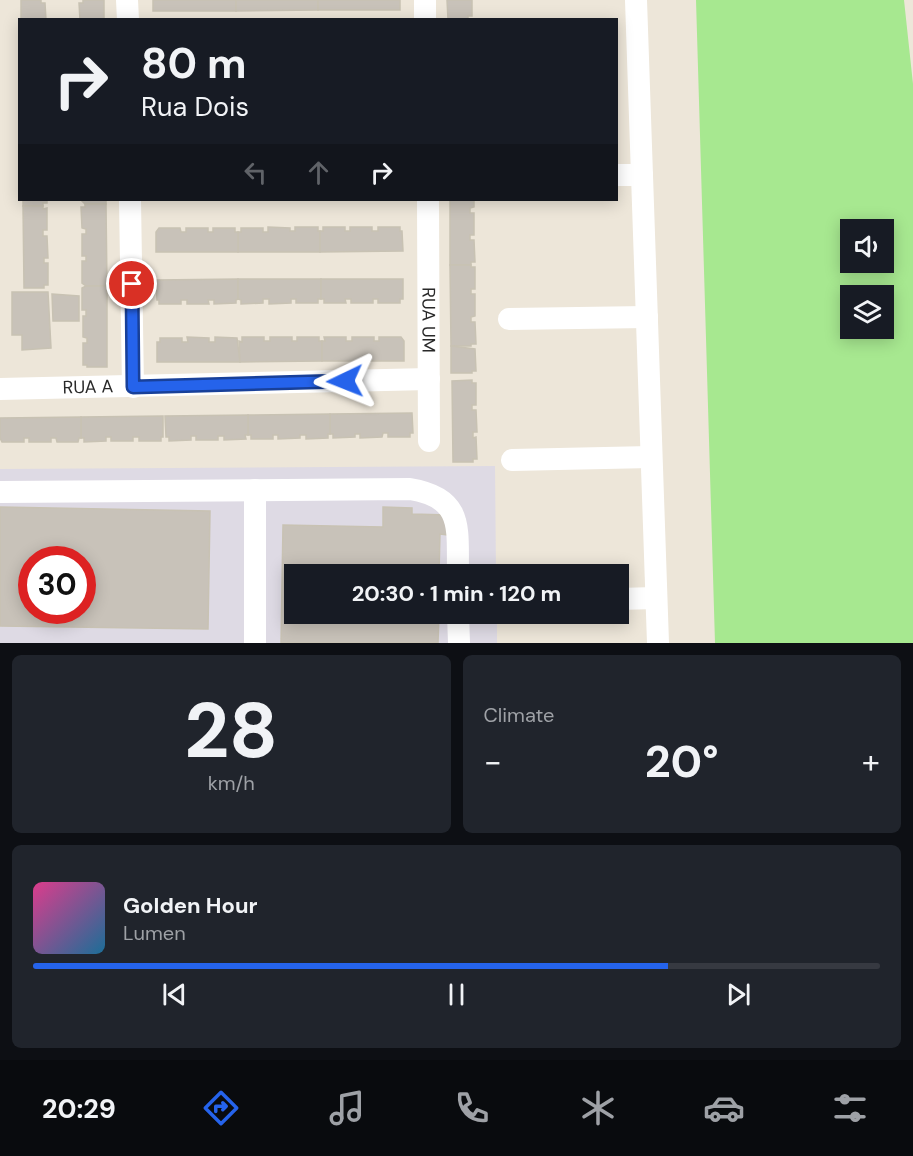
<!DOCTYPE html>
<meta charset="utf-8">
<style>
:root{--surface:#171b24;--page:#20242c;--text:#f1f3f6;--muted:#9ea1a6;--line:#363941;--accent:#2563eb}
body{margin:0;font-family:"DM Sans",sans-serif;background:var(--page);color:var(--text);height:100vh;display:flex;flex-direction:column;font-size:22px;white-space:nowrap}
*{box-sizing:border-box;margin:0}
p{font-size:20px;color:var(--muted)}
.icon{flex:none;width:33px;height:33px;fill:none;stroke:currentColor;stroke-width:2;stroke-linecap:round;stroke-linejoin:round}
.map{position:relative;height:643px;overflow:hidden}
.panel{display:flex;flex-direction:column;gap:12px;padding:12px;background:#0d0f14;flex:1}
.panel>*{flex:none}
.top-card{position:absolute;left:18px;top:18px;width:600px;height:183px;border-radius:0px;box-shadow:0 3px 15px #0003;background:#171b24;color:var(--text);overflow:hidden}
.controls{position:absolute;left:840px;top:219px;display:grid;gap:12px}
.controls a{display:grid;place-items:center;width:54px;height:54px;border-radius:0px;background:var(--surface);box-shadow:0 3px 15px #0003;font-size:30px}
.speed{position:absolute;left:18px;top:546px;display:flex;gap:12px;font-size:30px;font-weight:700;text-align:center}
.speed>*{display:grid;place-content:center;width:78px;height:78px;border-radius:50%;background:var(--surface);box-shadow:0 3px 15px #0003;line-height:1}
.speed .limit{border:9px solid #d22;background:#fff;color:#111}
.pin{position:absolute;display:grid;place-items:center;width:51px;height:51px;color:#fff;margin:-26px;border:3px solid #fff;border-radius:50%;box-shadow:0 2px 6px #0007}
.me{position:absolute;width:66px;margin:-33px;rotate:268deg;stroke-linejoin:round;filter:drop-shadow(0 0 4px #0008)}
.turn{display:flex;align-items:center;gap:21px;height:126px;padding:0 24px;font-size:27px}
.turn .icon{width:78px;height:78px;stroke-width:2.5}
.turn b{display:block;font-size:42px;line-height:51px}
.lanes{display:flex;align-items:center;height:57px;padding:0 24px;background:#0003;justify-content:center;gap:30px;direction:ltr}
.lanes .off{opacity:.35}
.big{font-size:45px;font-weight:700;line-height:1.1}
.panel .card{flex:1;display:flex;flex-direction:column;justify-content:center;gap:9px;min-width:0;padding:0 21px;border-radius:9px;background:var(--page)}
.panel .dial{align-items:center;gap:0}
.dial b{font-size:78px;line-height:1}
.song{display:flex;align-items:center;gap:18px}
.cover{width:72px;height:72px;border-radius:9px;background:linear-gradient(135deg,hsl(330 70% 55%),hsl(200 70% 35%))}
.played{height:6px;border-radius:3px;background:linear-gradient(90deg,var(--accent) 75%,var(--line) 75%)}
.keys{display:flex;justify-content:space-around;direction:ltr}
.heat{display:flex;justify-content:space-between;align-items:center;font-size:33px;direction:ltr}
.panel .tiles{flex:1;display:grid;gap:12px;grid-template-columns:1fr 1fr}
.card:last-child{grid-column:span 2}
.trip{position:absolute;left:284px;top:564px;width:345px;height:60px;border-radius:0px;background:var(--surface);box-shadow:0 3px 15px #0003;font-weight:700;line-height:60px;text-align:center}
.tab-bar{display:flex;height:96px;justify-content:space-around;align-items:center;background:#090b0e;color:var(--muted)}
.tab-bar .icon{width:42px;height:42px}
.tab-bar .on{color:var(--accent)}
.tab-bar b{font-size:27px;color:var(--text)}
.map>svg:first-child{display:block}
</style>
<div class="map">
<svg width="913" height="643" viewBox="0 0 913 643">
<rect width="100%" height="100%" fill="#ede6d9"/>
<path fill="#dedae4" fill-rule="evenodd" d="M495 466 496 574H294V614H497V643H0V469ZM32 560H82V610H32Z"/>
<path fill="#a7e890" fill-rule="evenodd" d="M696 0H904L913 84V643H715ZM850 230H884V262H850ZM850 296H884V328H850Z"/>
<g fill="#c8c2b9" stroke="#c8c2b3" stroke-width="1.5" fill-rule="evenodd">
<polygon points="21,0 41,0 41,3 45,3 46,20 21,20"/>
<polygon points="83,0 104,0 104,20 80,20 79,3 83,3"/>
<rect x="153" y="0" width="83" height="11"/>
<polygon points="236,0 318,0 318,10 236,11"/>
<rect x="318" y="0" width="82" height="10"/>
<polygon points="447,0 472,0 472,16 468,16 468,19 448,19"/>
<polygon points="23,200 47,200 47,203 43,203 43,206 23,206"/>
<polygon points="81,200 106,200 106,204 85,204"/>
<polygon points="450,200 474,200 474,207 470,208 470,213 474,213 474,235 470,235 470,240 474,240 475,262 471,262 471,265 450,265"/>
<polygon points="85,204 106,204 107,286 86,286 82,283 82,261 86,261 86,256 82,256 82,234 86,234 86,229 82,228 81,207 85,207"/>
<polygon points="23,206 43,206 43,209 47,208 47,230 43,230 43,236 47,236 48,258 44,258 44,263 48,263 48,285 44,285 44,288 24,288"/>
<polygon points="268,227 290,228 290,231 295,231 295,227 318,227 318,231 320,231 320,252 238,252 238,232 241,232 241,228 263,228 263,232 268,232"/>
<polygon points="323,227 345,227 345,231 350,231 350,227 372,227 372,231 378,231 378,227 400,227 400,231 402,231 403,251 320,252 320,231 323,231"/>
<polygon points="159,228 180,228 181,232 186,232 186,228 208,228 208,232 213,232 213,228 235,228 235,232 238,232 238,252 156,252 156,232"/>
<polygon points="450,265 471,265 471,267 475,267 475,289 471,289 471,294 475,294 475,316 471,317 471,322 475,322 476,344 471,344 471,346 451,346"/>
<polygon points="238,279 238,299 236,300 236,303 214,304 214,300 208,300 209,304 187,304 187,300 181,300 181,304 159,304 159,300 157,300 156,280"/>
<polygon points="238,279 321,279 321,299 318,299 318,303 296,303 296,299 291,299 291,303 269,304 269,299 263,299 263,303 241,304 241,300 238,299"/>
<polygon points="321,279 403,279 403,299 400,299 400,303 378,303 378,299 373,299 373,303 351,303 351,299 345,299 346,303 324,303 324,299 321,299"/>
<polygon points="86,286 107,286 107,367 87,367 87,365 83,365 83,343 87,343 87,338 83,337 83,316 86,316 86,310 82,310 82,288"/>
<polygon points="12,292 48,292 51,348 22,350 22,335 12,335"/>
<polygon points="52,294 79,296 79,321 53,321"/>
<polygon points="187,337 209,338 209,342 215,342 215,337 237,338 240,362 157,362 157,342 160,342 160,338 182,338 182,342 188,342"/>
<polygon points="242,337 264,337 264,341 270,341 270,337 292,337 292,341 297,341 297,337 319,337 319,341 322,341 322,361 240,362 239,341 242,342"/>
<polygon points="324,337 346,337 346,341 352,341 352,337 374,337 374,341 379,341 379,337 401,337 404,341 404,361 322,361 322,341 325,341"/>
<polygon points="451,346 475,349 476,371 472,371 472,373 451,373"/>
<polygon points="472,380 472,383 476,383 476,405 472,405 472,410 476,410 477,432 473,432 473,438 476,437 477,459 473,459 473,462 453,462 452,381"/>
<polygon points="412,413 413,433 410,433 410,437 388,437 388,433 383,433 382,437 360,438 360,434 355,434 355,437 333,438 333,434 330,434 330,414"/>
<polygon points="330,414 330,434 328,434 328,438 306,439 306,435 300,435 300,438 278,439 278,435 273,435 273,439 251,439 251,435 248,435 248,415"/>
<polygon points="248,415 248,435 245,435 246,439 224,440 224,436 218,436 218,440 196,440 196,436 191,436 191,440 169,441 169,437 166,437 165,416"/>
<polygon points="163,416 163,437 161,437 161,441 139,441 139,437 133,437 133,441 111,441 111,437 106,437 106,441 84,442 84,438 81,438 81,417"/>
<polygon points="81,417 81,438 79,438 78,442 57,442 56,438 51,438 51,442 29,442 29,438 24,438 24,442 2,442 0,438 0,418"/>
<path d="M0 507 210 511 208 629 0 626ZM32 560H82V610H32Z"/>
<polygon points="383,507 412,508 412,514 448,515 447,535 440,534 439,574 294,574 294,614 439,614 438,643 281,643 283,525 383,527"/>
</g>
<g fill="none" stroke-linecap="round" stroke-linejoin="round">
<g stroke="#fff" stroke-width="22">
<polyline points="127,0 128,20"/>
<polyline points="425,0 425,20"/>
<polyline points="636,0 658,643"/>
<polyline points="616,175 642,175"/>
<polyline points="130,200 133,387"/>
<path id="s1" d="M428 200 429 441"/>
<polyline points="509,319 647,317"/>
<path id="s2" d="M0 389 429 379"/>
<polyline points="512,460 651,457"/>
<polyline points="255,490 255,643"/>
<path d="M0 492 410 489C465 498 457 529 458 574"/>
<polyline points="618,599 656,598"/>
<polyline points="458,614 459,643"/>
</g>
</g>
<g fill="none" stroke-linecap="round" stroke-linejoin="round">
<defs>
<polyline id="route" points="132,284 133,387 345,381"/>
</defs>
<use href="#route" stroke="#184099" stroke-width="15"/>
<use href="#route" stroke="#2563eb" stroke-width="10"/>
</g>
<g text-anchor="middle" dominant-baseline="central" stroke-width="4.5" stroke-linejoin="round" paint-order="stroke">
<g font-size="18" fill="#292929" stroke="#fff">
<text stroke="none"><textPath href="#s1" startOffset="120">RUA UM</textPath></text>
<text stroke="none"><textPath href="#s2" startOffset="88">RUA A</textPath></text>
</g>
</g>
</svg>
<div class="controls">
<a><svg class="icon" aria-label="sound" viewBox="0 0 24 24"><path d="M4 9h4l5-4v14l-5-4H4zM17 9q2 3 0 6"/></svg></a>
<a><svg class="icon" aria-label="layers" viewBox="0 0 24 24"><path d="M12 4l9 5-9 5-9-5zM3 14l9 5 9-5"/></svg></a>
</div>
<div class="speed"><div class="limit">30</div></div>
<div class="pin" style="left:132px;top:284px;background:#d93025"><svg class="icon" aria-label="arrive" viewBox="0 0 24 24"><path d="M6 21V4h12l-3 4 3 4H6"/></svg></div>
<svg class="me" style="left:345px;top:381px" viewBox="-20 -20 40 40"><path d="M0-17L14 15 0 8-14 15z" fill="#2563eb" stroke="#fff" stroke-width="4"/></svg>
<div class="trip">20:30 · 1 min · 120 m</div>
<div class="top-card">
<div class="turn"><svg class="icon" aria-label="right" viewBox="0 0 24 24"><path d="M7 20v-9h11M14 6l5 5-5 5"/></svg><div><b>80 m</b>Rua Dois</div></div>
<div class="lanes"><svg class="icon off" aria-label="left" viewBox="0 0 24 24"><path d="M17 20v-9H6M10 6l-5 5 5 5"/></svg><svg class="icon off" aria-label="ahead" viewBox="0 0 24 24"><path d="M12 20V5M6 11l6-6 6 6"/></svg><svg class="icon" aria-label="right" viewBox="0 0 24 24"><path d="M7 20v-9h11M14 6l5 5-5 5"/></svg></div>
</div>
</div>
<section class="panel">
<div class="tiles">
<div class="card dial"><b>28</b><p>km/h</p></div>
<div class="card"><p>Climate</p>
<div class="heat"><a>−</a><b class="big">20°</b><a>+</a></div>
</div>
<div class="card">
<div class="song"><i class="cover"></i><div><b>Golden Hour</b><p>Lumen</p></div></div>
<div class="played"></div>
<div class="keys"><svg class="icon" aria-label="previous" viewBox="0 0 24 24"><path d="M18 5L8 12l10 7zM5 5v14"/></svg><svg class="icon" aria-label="pause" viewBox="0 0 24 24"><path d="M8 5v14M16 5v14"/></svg><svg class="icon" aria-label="next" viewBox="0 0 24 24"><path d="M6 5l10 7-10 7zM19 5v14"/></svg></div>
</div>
</div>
</section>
<nav class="tab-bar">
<b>20:29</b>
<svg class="icon on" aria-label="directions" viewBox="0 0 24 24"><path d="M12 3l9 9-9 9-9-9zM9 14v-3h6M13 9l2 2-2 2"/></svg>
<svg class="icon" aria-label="music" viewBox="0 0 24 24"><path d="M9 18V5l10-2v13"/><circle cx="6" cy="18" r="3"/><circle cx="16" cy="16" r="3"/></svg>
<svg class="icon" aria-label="phone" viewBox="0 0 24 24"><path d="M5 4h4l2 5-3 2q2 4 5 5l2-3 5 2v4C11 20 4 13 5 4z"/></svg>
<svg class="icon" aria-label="climate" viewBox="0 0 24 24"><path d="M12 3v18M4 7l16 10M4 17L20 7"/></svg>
<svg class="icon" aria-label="car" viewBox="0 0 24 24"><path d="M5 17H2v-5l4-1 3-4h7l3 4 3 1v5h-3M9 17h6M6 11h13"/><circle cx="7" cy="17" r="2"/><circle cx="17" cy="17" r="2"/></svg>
<svg class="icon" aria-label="filters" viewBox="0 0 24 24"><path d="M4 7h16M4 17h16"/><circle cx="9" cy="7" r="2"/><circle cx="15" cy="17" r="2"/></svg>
</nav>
